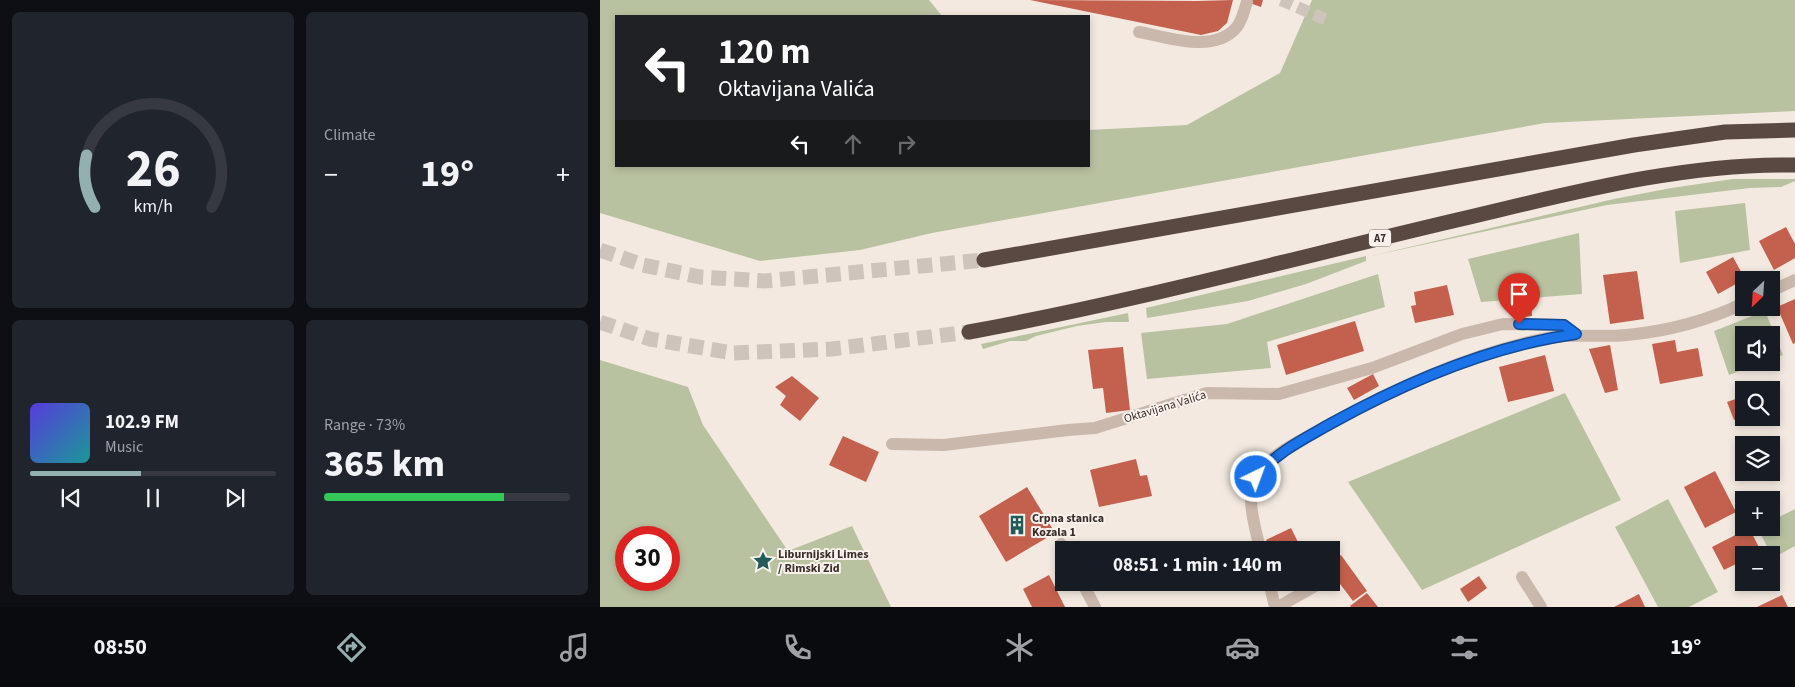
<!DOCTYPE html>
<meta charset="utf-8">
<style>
:root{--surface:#171b24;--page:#20242c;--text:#f1f3f6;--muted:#9ea1a6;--line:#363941;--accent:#93afb0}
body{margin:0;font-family:"Source Sans 3",sans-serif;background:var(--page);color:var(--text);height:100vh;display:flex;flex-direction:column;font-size:19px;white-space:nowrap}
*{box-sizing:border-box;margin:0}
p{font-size:16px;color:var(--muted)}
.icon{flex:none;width:28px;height:28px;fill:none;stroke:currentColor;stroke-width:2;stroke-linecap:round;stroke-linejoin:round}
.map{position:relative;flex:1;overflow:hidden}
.side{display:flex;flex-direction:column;gap:12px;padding:12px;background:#0d0f14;width:600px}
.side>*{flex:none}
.top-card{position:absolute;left:15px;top:15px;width:475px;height:152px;border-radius:0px;box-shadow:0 2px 8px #0003;background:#202124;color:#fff;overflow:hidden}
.needle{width:32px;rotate:205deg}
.controls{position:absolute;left:1135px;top:271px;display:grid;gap:10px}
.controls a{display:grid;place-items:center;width:45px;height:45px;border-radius:0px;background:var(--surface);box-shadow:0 2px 8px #0003;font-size:25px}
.speed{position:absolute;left:15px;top:526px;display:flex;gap:10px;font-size:25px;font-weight:700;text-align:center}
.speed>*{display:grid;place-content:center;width:65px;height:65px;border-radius:50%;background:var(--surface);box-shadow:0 2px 8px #0003;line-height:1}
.speed .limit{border:8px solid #d22;background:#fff;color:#111}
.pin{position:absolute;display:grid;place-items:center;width:42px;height:42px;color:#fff;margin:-51px -21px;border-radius:50% 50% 50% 0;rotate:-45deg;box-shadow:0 0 5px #0007}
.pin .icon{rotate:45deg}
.me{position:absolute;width:55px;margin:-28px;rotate:42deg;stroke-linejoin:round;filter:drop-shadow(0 0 4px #0008)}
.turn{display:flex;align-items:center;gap:18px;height:105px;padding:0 20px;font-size:22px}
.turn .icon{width:65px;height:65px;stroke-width:2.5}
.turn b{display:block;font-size:35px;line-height:42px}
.lanes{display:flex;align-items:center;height:48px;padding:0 20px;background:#0003;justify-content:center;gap:25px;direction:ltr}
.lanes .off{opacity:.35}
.big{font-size:38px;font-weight:700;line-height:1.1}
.side .widget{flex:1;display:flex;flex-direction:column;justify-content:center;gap:8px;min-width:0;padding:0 18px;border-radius:8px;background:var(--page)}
.side .dial{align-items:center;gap:0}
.dial svg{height:130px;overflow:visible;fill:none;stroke:var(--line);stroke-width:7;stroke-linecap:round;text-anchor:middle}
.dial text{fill:var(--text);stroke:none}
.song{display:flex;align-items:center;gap:15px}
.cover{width:60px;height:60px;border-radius:8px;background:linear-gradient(135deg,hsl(250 70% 55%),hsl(180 70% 35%))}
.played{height:5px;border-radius:2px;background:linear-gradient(90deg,var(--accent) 45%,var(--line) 45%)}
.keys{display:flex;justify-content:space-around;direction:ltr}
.heat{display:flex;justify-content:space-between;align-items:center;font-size:28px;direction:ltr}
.charge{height:8px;border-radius:4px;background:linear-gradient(90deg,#34c759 73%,var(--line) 0)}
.side .tiles{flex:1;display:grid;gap:12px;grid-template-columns:repeat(2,1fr)}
.trip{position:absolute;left:455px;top:541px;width:285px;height:50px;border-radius:0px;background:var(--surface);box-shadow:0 2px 8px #0003;font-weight:700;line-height:50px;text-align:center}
.menu{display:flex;height:80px;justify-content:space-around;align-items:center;background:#090b0e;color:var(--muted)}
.menu .icon{width:35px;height:35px}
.menu .on{color:var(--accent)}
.menu b{font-size:22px;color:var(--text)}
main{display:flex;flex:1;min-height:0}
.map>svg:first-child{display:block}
</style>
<main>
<section class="side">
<div class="tiles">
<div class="widget dial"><svg viewBox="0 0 100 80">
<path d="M14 69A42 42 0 1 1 86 69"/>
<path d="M14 69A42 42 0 0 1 9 37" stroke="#93afb0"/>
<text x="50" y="56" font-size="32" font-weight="700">26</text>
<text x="50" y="72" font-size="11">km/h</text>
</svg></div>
<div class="widget"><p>Climate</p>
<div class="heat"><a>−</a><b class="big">19°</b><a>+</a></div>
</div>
<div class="widget">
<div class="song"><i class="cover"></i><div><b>102.9 FM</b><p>Music</p></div></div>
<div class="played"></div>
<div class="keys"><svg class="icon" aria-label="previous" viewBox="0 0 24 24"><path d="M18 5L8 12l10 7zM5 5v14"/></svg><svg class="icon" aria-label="pause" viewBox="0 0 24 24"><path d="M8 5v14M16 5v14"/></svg><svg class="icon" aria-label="next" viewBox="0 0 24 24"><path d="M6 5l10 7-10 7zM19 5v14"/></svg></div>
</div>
<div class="widget"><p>Range · 73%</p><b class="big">365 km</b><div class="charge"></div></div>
</div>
</section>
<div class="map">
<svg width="1195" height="607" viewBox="0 0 1195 607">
<rect width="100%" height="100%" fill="#f3e9e0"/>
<g fill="#b9c2a0" fill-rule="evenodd">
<polygon points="0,0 329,0 342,16 16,16 16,166 489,166 489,130 587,125 680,73 712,0 1195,0 1195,111 945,123 332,233 260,250 160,261 0,213"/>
<polygon points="1133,179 1195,179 1195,181 1181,187 1150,188 1007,205 771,256 1014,199 1071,188"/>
<polygon points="1145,203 1150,250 1080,263 1075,211"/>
<polygon points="979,233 982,294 881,302 868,259"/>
<polygon points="766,256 766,261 706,284 648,301 547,318 546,308"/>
<polygon points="778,274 785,307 667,342 671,368 547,379 541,333 627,324"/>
<polygon points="1165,311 1183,355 1171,359 1171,335 1144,335 1144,362 1162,363 1129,375 1114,331"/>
<polygon points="528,313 529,322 506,322 477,326 436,336 426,341 410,341 383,349 381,344"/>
<path d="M0 360 88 387 103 425 188 551 252 526 291 607H0ZM26 538H69V580H26Z"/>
<polygon points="965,393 1021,500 822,590 748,482"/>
<polygon points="1068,499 1118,592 1089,607 1058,607 1015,527"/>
<polygon points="1195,509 1195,546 1173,558 1158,529 1171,528 1171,521"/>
</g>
<g fill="#c4614e">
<polygon points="430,0 597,1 633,0 627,23 618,31 601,35"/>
<polygon points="641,0 663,0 661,7"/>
<polygon points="1186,227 1195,244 1195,258 1174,270 1159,241"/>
<polygon points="1133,257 1145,279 1118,294 1106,272"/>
<polygon points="1037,271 1044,319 1010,324 1003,275"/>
<polygon points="847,285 854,315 815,323 811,306 816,305 814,292"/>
<polygon points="931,298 932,316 917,318 916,299"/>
<polygon points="1195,299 1195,343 1193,344 1177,307"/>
<polygon points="755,321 764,351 686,375 677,345"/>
<polygon points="1075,340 1077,352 1098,348 1103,376 1060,384 1052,344"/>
<polygon points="1010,345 1018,390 1005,393 989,349"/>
<polygon points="523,347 530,410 506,413 503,388 493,389 488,350"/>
<polygon points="945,355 954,391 908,402 899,367"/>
<polygon points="773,374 779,386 754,400 747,388"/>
<polygon points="192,376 219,398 200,421 180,405 186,396 175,387"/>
<polygon points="1144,396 1144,417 1134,420 1127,402"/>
<polygon points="243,436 279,452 266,482 229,465"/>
<polygon points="536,459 540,476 547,475 552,496 499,507 490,470"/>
<polygon points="1115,471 1136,512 1105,528 1084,487"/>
<polygon points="427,487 455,533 406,562 379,516"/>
<polygon points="691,528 702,550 671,550 666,540"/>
<polygon points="1149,528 1161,551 1153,555 1144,555 1144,560 1124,570 1112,547"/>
<polygon points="741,555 767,591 753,601 731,572 731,563"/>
<polygon points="449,575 465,607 432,607 423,589"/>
<polygon points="879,576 887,588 868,602 860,589"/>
<polygon points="767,593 778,607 751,607 750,606"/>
<polygon points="1039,594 1045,607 1014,607"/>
<polygon points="1182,595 1188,607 1157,607"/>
</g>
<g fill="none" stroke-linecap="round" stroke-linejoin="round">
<polyline stroke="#cec4bc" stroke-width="12" stroke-dasharray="12 6" stroke-linecap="butt" points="681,0 727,20"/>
<g stroke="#cec4bc" stroke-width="15" stroke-dasharray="15 8" stroke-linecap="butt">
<polyline points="0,250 43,265 100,277 165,281 384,260"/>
<polyline points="0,322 50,339 133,353 232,349 369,332"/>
</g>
<g stroke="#cbb8ac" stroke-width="12">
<path d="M539 32C568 37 613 54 636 28 642 22 644 10 647 2"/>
<polyline points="1171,291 1195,280"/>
<polyline points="292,444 344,445 468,430 495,428 607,393 679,394 772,368 862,334 903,324 964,325 976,334"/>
<polyline points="461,544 464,550"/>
<path d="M660 550C656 528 644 497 657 476 672 453 698 442 721 429 788 392 861 357 937 340 970 332 996 338 1027 335 1068 331 1107 321 1144 303"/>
<polyline points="922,577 941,607"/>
<polyline points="482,582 495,607"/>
<polyline points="669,582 675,607"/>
<polyline points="678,607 722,582"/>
</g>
<g stroke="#5a4842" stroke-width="15">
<polyline points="384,260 1034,145 1125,132 1195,130"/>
<path d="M369 332C533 302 695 258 857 220 968 194 1080 163 1195 165"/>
</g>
</g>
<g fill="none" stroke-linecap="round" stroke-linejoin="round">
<defs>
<path id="route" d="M656 477C677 452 702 440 730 424 806 382 889 346 976 334L964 325 919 324"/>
</defs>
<use href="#route" stroke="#114b97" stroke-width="12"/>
<use href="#route" stroke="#1a73e8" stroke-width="9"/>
</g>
<defs>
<symbol id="building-bare" viewBox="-9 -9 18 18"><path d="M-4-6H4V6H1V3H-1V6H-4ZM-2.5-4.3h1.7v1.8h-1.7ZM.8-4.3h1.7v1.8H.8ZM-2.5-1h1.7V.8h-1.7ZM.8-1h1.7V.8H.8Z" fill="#215b5a" stroke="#faf3ed" stroke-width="2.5" paint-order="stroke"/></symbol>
<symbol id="sight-bare" viewBox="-9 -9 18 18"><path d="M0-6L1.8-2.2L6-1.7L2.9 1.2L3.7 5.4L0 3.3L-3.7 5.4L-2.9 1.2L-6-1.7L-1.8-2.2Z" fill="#215b5a" stroke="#faf3ed" stroke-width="2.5" paint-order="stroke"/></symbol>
</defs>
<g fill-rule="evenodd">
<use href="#building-bare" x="403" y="511" width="28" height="28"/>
<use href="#sight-bare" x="149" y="547" width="28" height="28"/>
</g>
<g text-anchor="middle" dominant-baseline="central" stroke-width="4" stroke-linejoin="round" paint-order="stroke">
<rect fill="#faf3ed" stroke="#746965" stroke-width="1" x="769" y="229.5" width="22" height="17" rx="4"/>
<g font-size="11" font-weight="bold" fill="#3a2e2b">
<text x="780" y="238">A7</text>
</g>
<g font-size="12" fill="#3a2e2b" stroke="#faf3ed">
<text transform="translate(565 407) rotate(-17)">Oktavijana Valića</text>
</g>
<g font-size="12" font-weight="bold" fill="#3a2e2b" stroke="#faf3ed" text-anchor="start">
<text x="432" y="518">Crpna stanica<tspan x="432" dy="14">Kozala 1</tspan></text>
<text x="178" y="554">Liburnijski Limes<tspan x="178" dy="14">/ Rimski Zid</tspan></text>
</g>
</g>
</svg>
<div class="controls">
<a><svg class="needle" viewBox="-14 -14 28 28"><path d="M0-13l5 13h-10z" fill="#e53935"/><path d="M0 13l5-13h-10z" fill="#9ea1a6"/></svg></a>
<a><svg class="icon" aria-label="sound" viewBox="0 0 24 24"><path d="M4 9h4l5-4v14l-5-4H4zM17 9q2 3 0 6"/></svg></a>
<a><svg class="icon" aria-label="search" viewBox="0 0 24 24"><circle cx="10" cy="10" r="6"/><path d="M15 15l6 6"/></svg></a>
<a><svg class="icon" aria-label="layers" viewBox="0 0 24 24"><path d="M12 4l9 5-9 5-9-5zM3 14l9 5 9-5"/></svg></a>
<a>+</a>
<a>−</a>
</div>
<div class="speed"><div class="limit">30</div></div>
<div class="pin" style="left:919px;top:324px;background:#d93025"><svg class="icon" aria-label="arrive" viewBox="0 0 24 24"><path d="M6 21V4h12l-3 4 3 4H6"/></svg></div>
<svg class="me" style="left:656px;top:477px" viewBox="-20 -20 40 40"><circle r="17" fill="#1a73e8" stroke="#fff" stroke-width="3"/><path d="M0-11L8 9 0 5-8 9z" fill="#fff"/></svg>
<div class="trip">08:51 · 1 min · 140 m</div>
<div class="top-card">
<div class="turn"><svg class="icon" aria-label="left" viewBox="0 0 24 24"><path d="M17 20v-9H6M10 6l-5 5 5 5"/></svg><div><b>120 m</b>Oktavijana Valića</div></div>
<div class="lanes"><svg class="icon" aria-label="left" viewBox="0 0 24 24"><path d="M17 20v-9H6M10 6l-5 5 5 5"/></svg><svg class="icon off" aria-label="ahead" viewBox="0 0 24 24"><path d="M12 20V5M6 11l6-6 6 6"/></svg><svg class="icon off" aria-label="right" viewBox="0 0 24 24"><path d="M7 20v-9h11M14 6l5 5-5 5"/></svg></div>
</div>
</div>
</main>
<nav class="menu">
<b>08:50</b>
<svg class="icon on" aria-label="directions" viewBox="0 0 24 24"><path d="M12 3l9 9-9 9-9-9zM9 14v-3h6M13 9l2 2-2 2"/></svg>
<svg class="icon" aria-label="music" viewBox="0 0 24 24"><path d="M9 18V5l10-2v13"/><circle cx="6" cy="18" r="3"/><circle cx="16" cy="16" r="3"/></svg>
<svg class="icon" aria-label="phone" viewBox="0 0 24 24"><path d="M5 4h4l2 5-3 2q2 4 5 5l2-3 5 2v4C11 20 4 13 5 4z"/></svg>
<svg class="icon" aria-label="climate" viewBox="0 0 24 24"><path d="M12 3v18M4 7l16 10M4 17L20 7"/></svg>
<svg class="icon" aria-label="car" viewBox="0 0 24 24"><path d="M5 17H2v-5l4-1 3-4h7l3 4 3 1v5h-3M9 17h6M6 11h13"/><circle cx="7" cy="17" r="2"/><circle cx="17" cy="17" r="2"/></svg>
<svg class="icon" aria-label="filters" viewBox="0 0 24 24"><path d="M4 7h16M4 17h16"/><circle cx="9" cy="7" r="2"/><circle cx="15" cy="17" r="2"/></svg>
<b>19°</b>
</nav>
